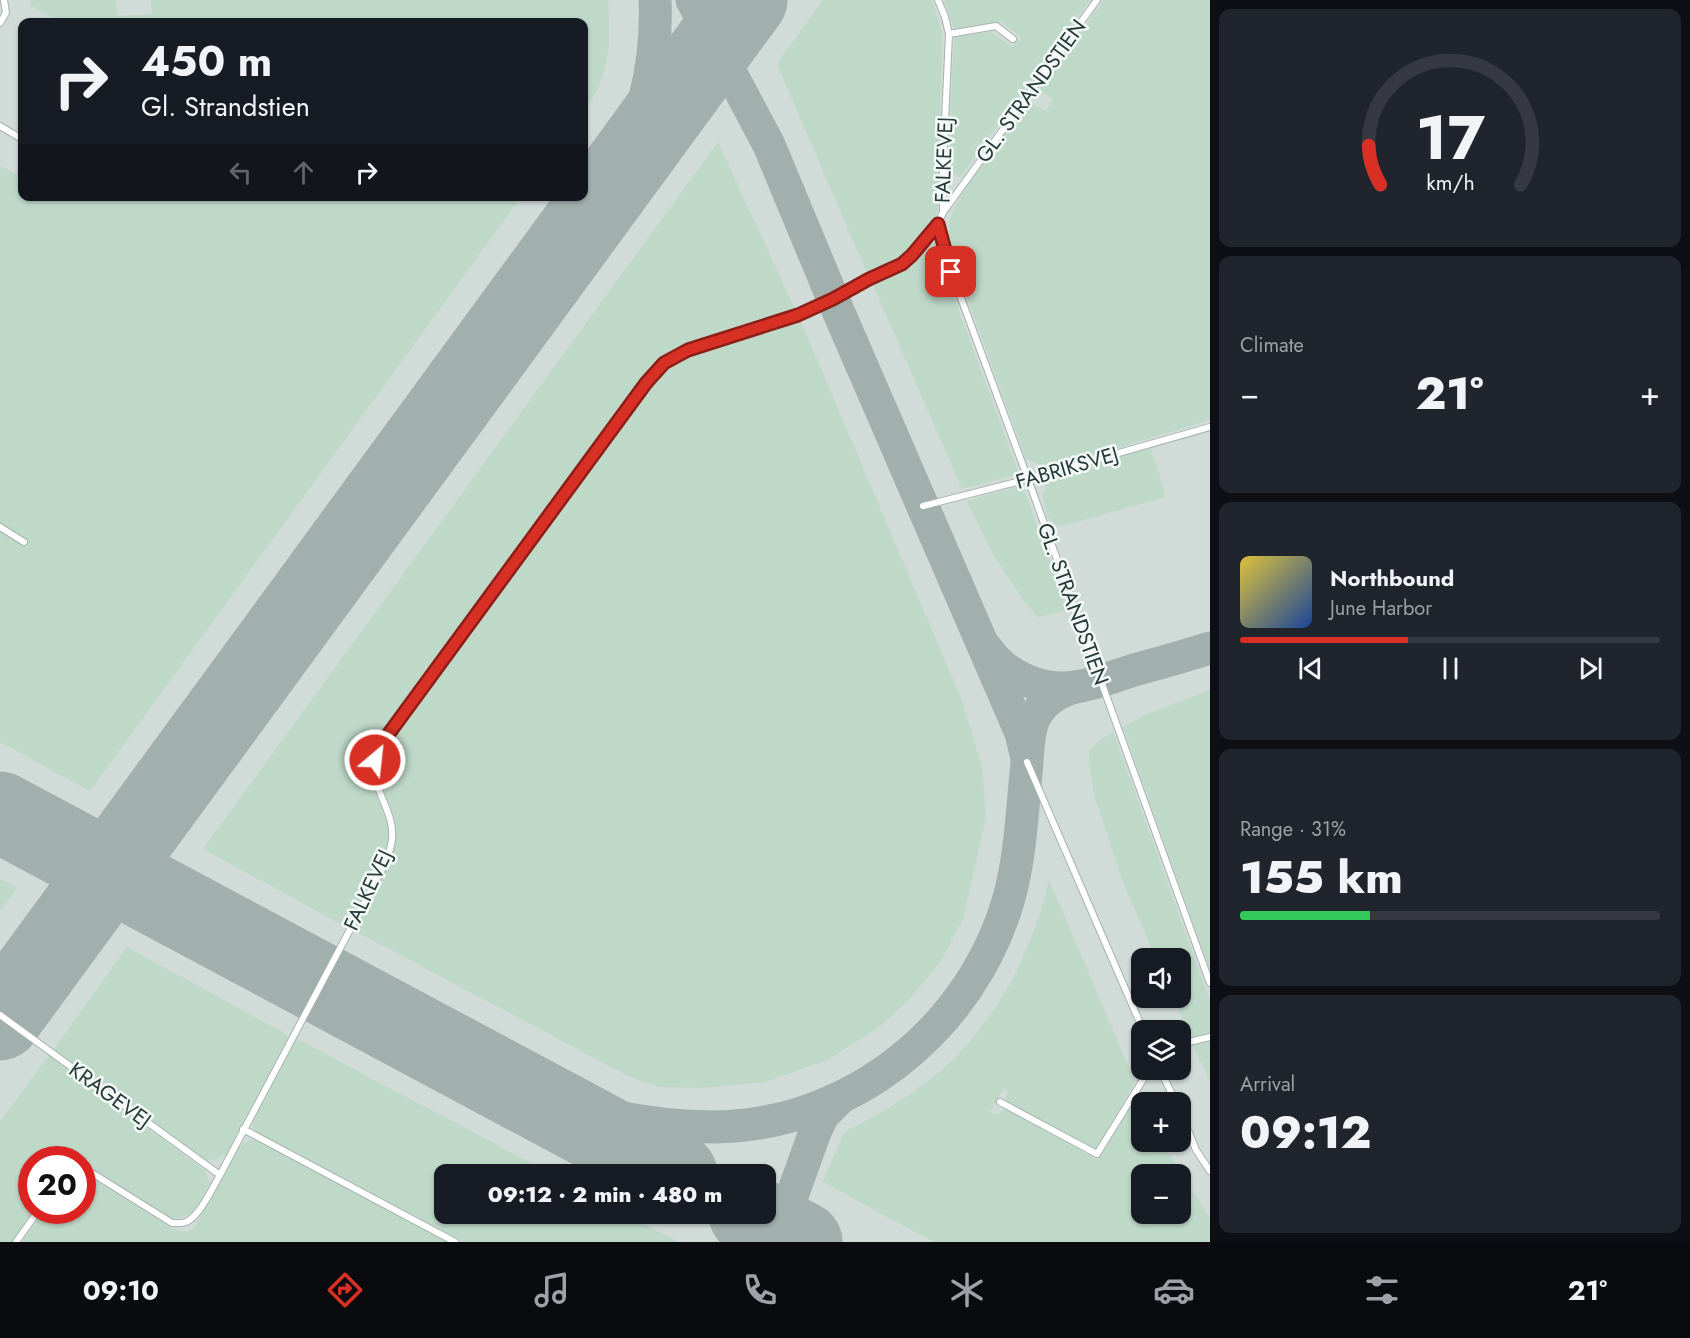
<!DOCTYPE html>
<meta charset="utf-8">
<style>
:root{--surface:#171b24;--page:#20242c;--text:#f1f3f6;--muted:#9ea1a6;--line:#363941;--accent:#d93025}
body{margin:0;font-family:Jost,sans-serif;background:var(--page);color:var(--text);height:100vh;display:flex;flex-direction:column;font-size:22px;white-space:nowrap}
*{box-sizing:border-box;margin:0}
p{font-size:20px;color:var(--muted)}
.icon{flex:none;width:33px;height:33px;fill:none;stroke:currentColor;stroke-width:2;stroke-linecap:round;stroke-linejoin:round}
.map{position:relative;flex:1;overflow:hidden}
.drawer{display:flex;flex-direction:column;gap:9px;padding:9px;background:#0d0f14;width:480px}
.drawer>*{flex:none}
.hud{position:absolute;left:18px;top:18px;width:570px;height:183px;border-radius:12px;box-shadow:0 2px 4px #0004;background:#171b24;color:var(--text);overflow:hidden}
.tools{position:absolute;left:1131px;top:948px;display:grid;gap:12px}
.tools a{display:grid;place-items:center;width:60px;height:60px;border-radius:12px;background:var(--surface);box-shadow:0 2px 4px #0004;font-size:30px}
.speed{position:absolute;left:18px;top:1146px;display:flex;gap:12px;font-size:30px;font-weight:700;text-align:center}
.speed>*{display:grid;place-content:center;width:78px;height:78px;border-radius:50%;background:var(--surface);box-shadow:0 2px 4px #0004;line-height:1}
.speed .limit{border:9px solid #d22;background:#fff;color:#111}
.pin{position:absolute;display:grid;place-items:center;width:51px;height:51px;color:#fff;margin:-26px;border-radius:12px;box-shadow:0 3px 9px #0006}
.me{position:absolute;width:66px;margin:-33px;rotate:28deg;stroke-linejoin:round;filter:drop-shadow(0 0 4px #0008)}
.turn{display:flex;align-items:center;gap:21px;height:126px;padding:0 24px;font-size:27px}
.turn .icon{width:78px;height:78px;stroke-width:2.5}
.turn b{display:block;font-size:42px;line-height:51px}
.lanes{display:flex;align-items:center;height:57px;padding:0 24px;background:#0003;justify-content:center;gap:30px;direction:ltr}
.lanes .off{opacity:.35}
.big{font-size:45px;font-weight:800;line-height:1.1}
.drawer .card{flex:1;display:flex;flex-direction:column;justify-content:center;gap:9px;min-width:0;padding:0 21px;border-radius:12px;background:var(--page)}
.drawer .dial{align-items:center;gap:0}
.dial svg{height:156px;overflow:visible;fill:none;stroke:var(--line);stroke-width:7;stroke-linecap:round;text-anchor:middle}
.dial text{fill:var(--text);stroke:none}
.song{display:flex;align-items:center;gap:18px}
.cover{width:72px;height:72px;border-radius:9px;background:linear-gradient(135deg,hsl(50 70% 55%),hsl(220 70% 35%))}
.played{height:6px;border-radius:3px;background:linear-gradient(90deg,var(--accent) 40%,var(--line) 40%)}
.keys{display:flex;justify-content:space-around;direction:ltr}
.heat{display:flex;justify-content:space-between;align-items:center;font-size:33px;direction:ltr}
.charge{height:9px;border-radius:4px;background:linear-gradient(90deg,#34c759 31%,var(--line) 0)}
.trip{position:absolute;left:434px;top:1164px;width:342px;height:60px;border-radius:12px;background:var(--surface);box-shadow:0 2px 4px #0004;font-weight:800;line-height:60px;text-align:center}
.menu{display:flex;height:96px;justify-content:space-around;align-items:center;background:#090b0e;color:var(--muted)}
.menu .icon{width:42px;height:42px}
.menu .active{color:var(--accent)}
.menu b{font-size:27px;color:var(--text)}
main{display:flex;flex:1;min-height:0}
.map>svg:first-child{display:block}
</style>
<main>
<div class="map">
<svg width="1210" height="1242" viewBox="0 0 1210 1242">
<rect width="100%" height="100%" fill="#e3ebe8"/>
<path fill="#d1dbd7" fill-rule="evenodd" d="M0 0H1210V1242H0ZM22 22H584V196H22ZM1142 958H1180V998H1142ZM1142 1030H1180V1070H1142ZM1142 1102H1180V1142H1142ZM32 1160H82V1210H32ZM444 1174H765V1214H444ZM1142 1174H1180V1214H1142Z"/>
<g fill="#bfd9c9" fill-rule="evenodd">
<path d="M30 0H115L118 16 152 14 151 0H608C611 31 610 62 597 90 594 97 588 104 584 110V22H61L31 6Z"/>
<path d="M823 0H932L942 32 938 209C924 246 901 258 868 275L777 64Z"/>
<polygon points="944,0 1090,0 960,177 950,171 948,164 954,37 991,32 1012,47 1021,37 1002,22 954,29"/>
<path d="M1104 0H1210V420L1051 468 1026 459 958 273C953 258 948 243 949 227 951 196 1010 130 1031 103L1046 111 1053 99 1039 91Z"/>
<path d="M718 142 796 312 690 346 669 355 655 366 391 724C386 731 378 739 374 747 361 776 384 802 388 830 389 839 386 849 384 858L350 922 343 925 203 849Z"/>
<polygon points="0,166 22,177 22,196 521,197 90,791 0,742"/>
<polygon points="935,235 946,276 1019,474 962,489 872,282 904,268"/>
<path d="M799 317 963 703 982 767 986 818 963 919 940 963 912 996 881 1026 827 1060 765 1082 701 1088 660 1087 630 1077 357 932 355 926C370 899 399 857 396 825 395 819 392 814 390 808 381 786 376 773 381 750L652 380 667 365 692 352Z"/>
<polygon points="1151,448 1166,497 1059,527 1048,518 1042,494 1053,476"/>
<polygon points="1022,485 1068,611 1037,617 1019,594 993,554 967,501"/>
<polygon points="1210,690 1210,970 1123,727 1147,714"/>
<polygon points="1113,732 1210,1001 1210,1034 1197,1036 1189,1034 1173,998 1180,998 1180,958 1156,958 1122,880 1094,794 1089,764 1089,750 1103,738"/>
<polygon points="0,879 17,888 0,911"/>
<path d="M1049 880 1135 1082 1096 1149 1007 1103 1006 1099 1008 1092 1004 1088 990 1112 997 1115 1005 1108 1098 1160 1133 1104 1142 1100 1144 1102H1142V1142H1162L1210 1219V1242H934L823 1182 844 1132C878 1116 909 1096 938 1073 945 1067 952 1061 959 1054 1004 1005 1034 946 1049 880ZM1142 1174H1180V1214H1142Z"/>
<polygon points="127,947 286,1034 288,1038 226,1155 217,1159 206,1161 54,1049"/>
<polygon points="299,1040 552,1174 444,1174 444,1214 625,1214 679,1242 462,1242 254,1131 252,1120 293,1042"/>
<polygon points="1210,1041 1210,1081 1192,1044"/>
<path d="M49 1055 204 1170 210 1183C200 1201 194 1221 169 1218L90 1166 83 1164 82 1160H32V1210L35 1211 12 1242H0V1122Z"/>
<path d="M250 1140H257L448 1242H22L45 1211 82 1210V1176L91 1178 173 1229C182 1232 186 1233 194 1228L239 1147Z"/>
</g>
<g fill="none" stroke-linecap="round" stroke-linejoin="round">
<g stroke="#a2b0ad" stroke-width="33">
<polyline points="692,0 769,145 833,299 1021,733 1026,754"/>
<path d="M610 187C641 125 658 70 655 0"/>
<path d="M987 649C1006 677 1043 692 1076 687 1096 684 1115 676 1134 670 1160 663 1185 656 1210 648"/>
<path d="M508 1083C531 1091 554 1098 577 1105 588 1109 600 1114 612 1116 645 1123 681 1127 715 1127 852 1125 972 1028 1009 898 1020 858 1022 815 1026 773 1028 756 1027 735 1034 719 1042 701 1057 692 1075 687"/>
<polyline points="778,1242 793,1193 815,1132 823,1115 840,1098"/>
</g>
<g stroke="#a2b0ad" stroke-width="81">
<polyline points="0,812 677,1174"/>
<polyline points="0,1020 747,0"/>
<polyline points="749,1214 802,1242"/>
</g>
<defs>
<g id="lane">
<polyline points="938,0 945,17 949,34"/>
<polyline points="0,23 6,13 4,0"/>
<polyline points="0,126 22,139"/>
<polyline points="944,211 1097,0"/>
<polyline points="938,224 951,271 1028,479 1210,983"/>
<polyline points="923,506 1028,479 1210,427"/>
<polyline points="0,527 24,542"/>
<polyline points="1027,762 1143,1030"/>
<polyline points="0,1015 220,1175"/>
<polyline points="1180,1046 1189,1042 1210,1037"/>
<polyline points="1160,1070 1176,1102"/>
<polyline points="1000,1102 1097,1154 1149,1070"/>
<polyline points="1180,1111 1196,1150 1210,1171"/>
<polyline points="243,1129 455,1242"/>
<path d="M82 1171 92 1173 172 1223C176 1223 181 1224 186 1222 199 1217 213 1187 220 1175L372 888C380 873 390 857 392 839 395 815 376 794 374 771 374 763 376 755 379 747L659 367 670 358 688 350 798 315 833 299 869 279 902 264 912 255 938 224 943 212V165L949 34 996 26 1013 39"/>
<polyline points="16,1242 39,1210"/>
</g>
</defs>
<use href="#lane" stroke="#a6b2af" stroke-width="8"/>
<use href="#lane" stroke="#fff" stroke-width="6"/>
</g>
<g fill="none" stroke-linecap="round" stroke-linejoin="round">
<defs>
<polyline id="route" points="375,760 379,747 646,383 664,363 688,350 798,315 833,299 869,279 902,264 912,255 938,224 951,272"/>
</defs>
<use href="#route" stroke="#8d1f18" stroke-width="15"/>
<use href="#route" stroke="#d93025" stroke-width="10"/>
</g>
<g text-anchor="middle" dominant-baseline="central" stroke-width="5" stroke-linejoin="round" paint-order="stroke">
<g font-size="21" fill="#253a37" stroke="#f3f8f6">
<text transform="translate(1031 91) rotate(-54)">GL. STRANDSTIEN</text>
<text transform="translate(944 160) rotate(-88)">FALKEVEJ</text>
<text transform="translate(1067 468) rotate(-16)">FABRIKSVEJ</text>
<text transform="translate(1073 604) rotate(70)">GL. STRANDSTIEN</text>
<text transform="translate(368 890) rotate(-65)">FALKEVEJ</text>
<text transform="translate(110 1095) rotate(36)">KRAGEVEJ</text>
</g>
</g>
</svg>
<div class="tools">
<a><svg class="icon" aria-label="sound" viewBox="0 0 24 24"><path d="M4 9h4l5-4v14l-5-4H4zM17 9q2 3 0 6"/></svg></a>
<a><svg class="icon" aria-label="layers" viewBox="0 0 24 24"><path d="M12 4l9 5-9 5-9-5zM3 14l9 5 9-5"/></svg></a>
<a>+</a>
<a>−</a>
</div>
<div class="speed"><div class="limit">20</div></div>
<div class="pin" style="left:951px;top:272px;background:#d93025"><svg class="icon" aria-label="arrive" viewBox="0 0 24 24"><path d="M6 21V4h12l-3 4 3 4H6"/></svg></div>
<svg class="me" style="left:375px;top:760px" viewBox="-20 -20 40 40"><circle r="17" fill="#d93025" stroke="#fff" stroke-width="3"/><path d="M0-11L8 9 0 5-8 9z" fill="#fff"/></svg>
<div class="trip">09:12 · 2 min · 480 m</div>
<div class="hud">
<div class="turn"><svg class="icon" aria-label="right" viewBox="0 0 24 24"><path d="M7 20v-9h11M14 6l5 5-5 5"/></svg><div><b>450 m</b>Gl. Strandstien</div></div>
<div class="lanes"><svg class="icon off" aria-label="left" viewBox="0 0 24 24"><path d="M17 20v-9H6M10 6l-5 5 5 5"/></svg><svg class="icon off" aria-label="ahead" viewBox="0 0 24 24"><path d="M12 20V5M6 11l6-6 6 6"/></svg><svg class="icon" aria-label="right" viewBox="0 0 24 24"><path d="M7 20v-9h11M14 6l5 5-5 5"/></svg></div>
</div>
</div>
<section class="drawer">
<div class="card dial"><svg viewBox="0 0 100 80">
<path d="M14 69A42 42 0 1 1 86 69"/>
<path d="M14 69A42 42 0 0 1 8 49" stroke="#d93025"/>
<text x="50" y="56" font-size="32" font-weight="700">17</text>
<text x="50" y="72" font-size="11">km/h</text>
</svg></div>
<div class="card"><p>Climate</p>
<div class="heat"><a>−</a><b class="big">21°</b><a>+</a></div>
</div>
<div class="card">
<div class="song"><i class="cover"></i><div><b>Northbound</b><p>June Harbor</p></div></div>
<div class="played"></div>
<div class="keys"><svg class="icon" aria-label="previous" viewBox="0 0 24 24"><path d="M18 5L8 12l10 7zM5 5v14"/></svg><svg class="icon" aria-label="pause" viewBox="0 0 24 24"><path d="M8 5v14M16 5v14"/></svg><svg class="icon" aria-label="next" viewBox="0 0 24 24"><path d="M6 5l10 7-10 7zM19 5v14"/></svg></div>
</div>
<div class="card"><p>Range · 31%</p><b class="big">155 km</b><div class="charge"></div></div>
<div class="card"><p>Arrival</p><b class="big">09:12</b></div>
</section>
</main>
<nav class="menu">
<b>09:10</b>
<svg class="icon active" aria-label="directions" viewBox="0 0 24 24"><path d="M12 3l9 9-9 9-9-9zM9 14v-3h6M13 9l2 2-2 2"/></svg>
<svg class="icon" aria-label="music" viewBox="0 0 24 24"><path d="M9 18V5l10-2v13"/><circle cx="6" cy="18" r="3"/><circle cx="16" cy="16" r="3"/></svg>
<svg class="icon" aria-label="phone" viewBox="0 0 24 24"><path d="M5 4h4l2 5-3 2q2 4 5 5l2-3 5 2v4C11 20 4 13 5 4z"/></svg>
<svg class="icon" aria-label="climate" viewBox="0 0 24 24"><path d="M12 3v18M4 7l16 10M4 17L20 7"/></svg>
<svg class="icon" aria-label="car" viewBox="0 0 24 24"><path d="M5 17H2v-5l4-1 3-4h7l3 4 3 1v5h-3M9 17h6M6 11h13"/><circle cx="7" cy="17" r="2"/><circle cx="17" cy="17" r="2"/></svg>
<svg class="icon" aria-label="filters" viewBox="0 0 24 24"><path d="M4 7h16M4 17h16"/><circle cx="9" cy="7" r="2"/><circle cx="15" cy="17" r="2"/></svg>
<b>21°</b>
</nav>
